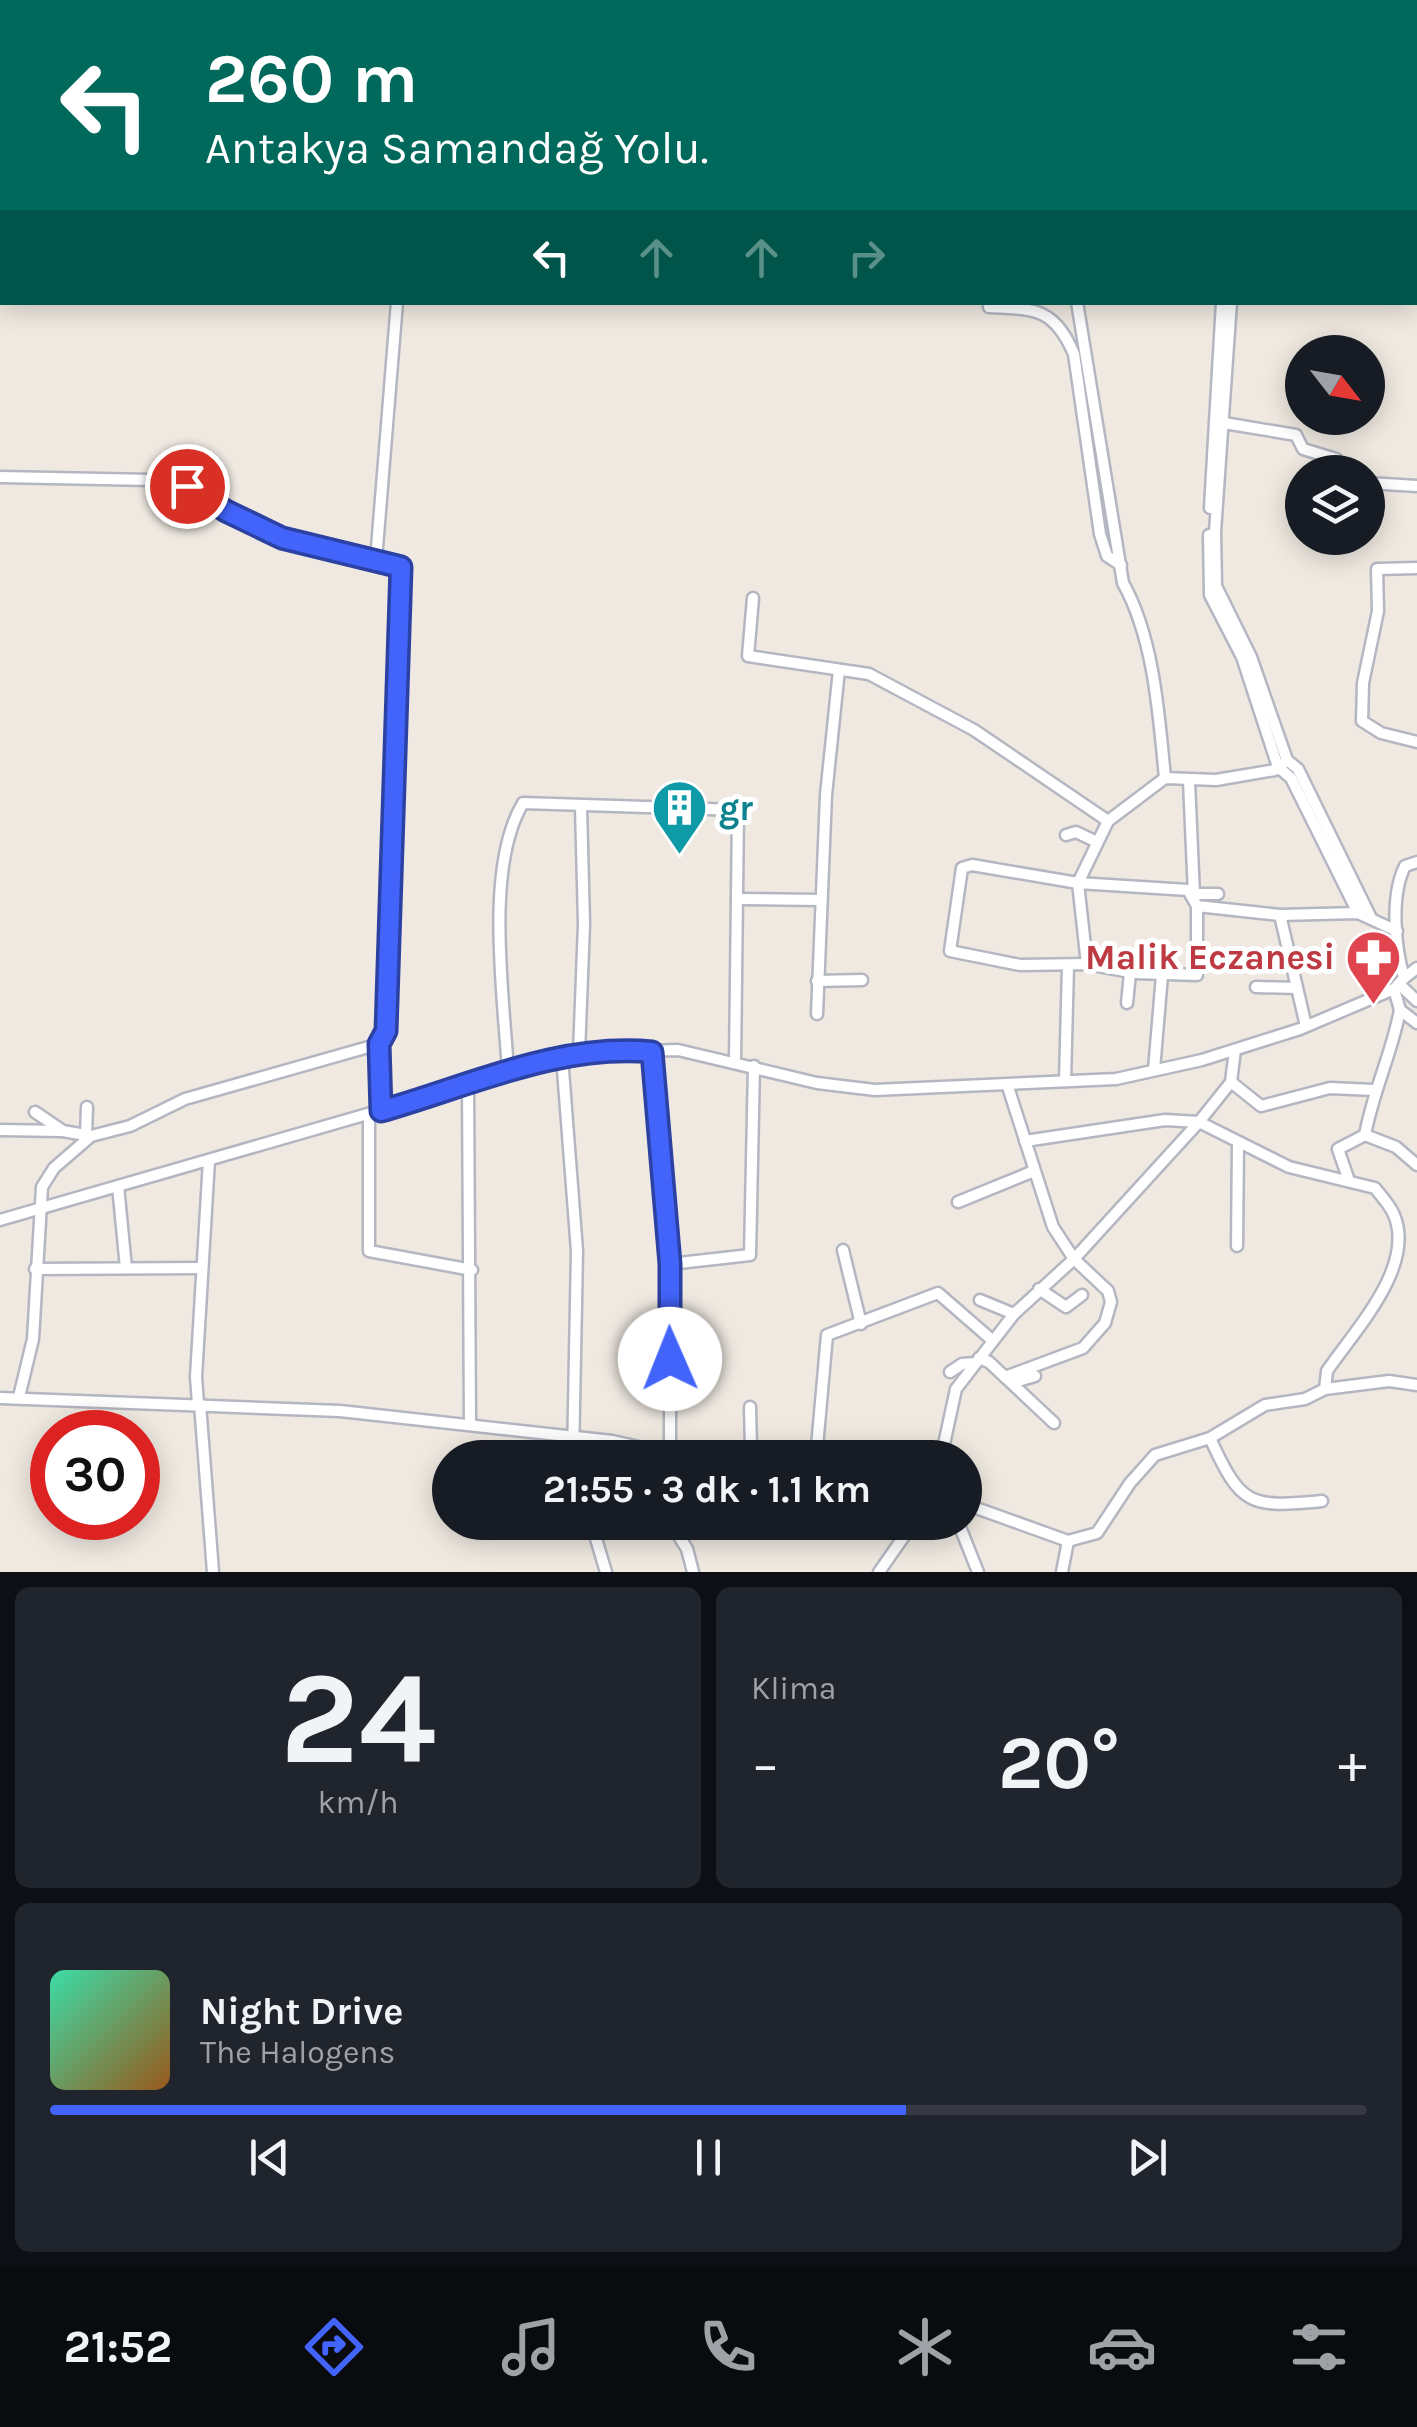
<!DOCTYPE html>
<html lang="tr">
<meta charset="utf-8">
<style>
:root{--surface:#171b24;--page:#20242c;--text:#f1f3f6;--muted:#9ea1a6;--line:#363941;--accent:#4264fb}
body{margin:0;font-family:Karla,sans-serif;background:var(--page);color:var(--text);height:100vh;display:flex;flex-direction:column;font-size:38px;white-space:nowrap}
*{box-sizing:border-box;margin:0}
p{font-size:32px;color:var(--muted)}
.icon{flex:none;width:55px;height:55px;fill:none;stroke:currentColor;stroke-width:2;stroke-linecap:round;stroke-linejoin:round}
.map{position:relative;height:1572px;overflow:hidden}
.drawer{display:flex;flex-direction:column;gap:15px;padding:15px;background:#0d0f14;flex:1}
.drawer>*{flex:none}
.banner{position:absolute;left:0px;top:0px;width:1418px;height:305px;box-shadow:0 5px 25px #0003;background:#00695c;color:#fff;overflow:hidden}
.needle{width:65px;rotate:121deg}
.buttons{position:absolute;left:1285px;top:335px;display:grid;gap:20px}
.buttons a{display:grid;place-items:center;width:100px;height:100px;border-radius:50%;background:var(--surface);box-shadow:0 5px 25px #0003;font-size:50px}
.speed{position:absolute;left:30px;top:1410px;display:flex;gap:20px;font-size:50px;font-weight:700;text-align:center}
.speed>*{display:grid;place-content:center;width:130px;height:130px;border-radius:50%;background:var(--surface);box-shadow:0 5px 25px #0003;line-height:1}
.speed .limit{border:15px solid #d22;background:#fff;color:#111}
.pin{position:absolute;display:grid;place-items:center;width:85px;height:85px;color:#fff;margin:-42px;border:5px solid #fff;border-radius:50%;box-shadow:0 2px 10px #0007}
.me{position:absolute;width:110px;margin:-55px;rotate:359deg;stroke-linejoin:round;filter:drop-shadow(0 0 8px #0008)}
.turn{display:flex;align-items:center;gap:35px;height:210px;padding:0 40px;font-size:45px}
.turn .icon{width:130px;height:130px;stroke-width:2.5}
.turn b{display:block;font-size:70px;line-height:85px}
.lanes{display:flex;align-items:center;height:95px;padding:0 40px;background:#0003;justify-content:center;gap:50px;direction:ltr}
.lanes .off{opacity:.35}
.big{font-size:75px;font-weight:700;line-height:1.1}
.drawer .tile{flex:1;display:flex;flex-direction:column;justify-content:center;gap:15px;min-width:0;padding:0 35px;border-radius:15px;background:var(--page)}
.drawer .dial{align-items:center;gap:0}
.dial b{font-size:130px;line-height:1}
.song{display:flex;align-items:center;gap:30px}
.cover{width:120px;height:120px;border-radius:15px;background:linear-gradient(135deg,hsl(160 70% 55%),hsl(30 70% 35%))}
.played{height:10px;border-radius:5px;background:linear-gradient(90deg,var(--accent) 65%,var(--line) 65%)}
.keys{display:flex;justify-content:space-around;direction:ltr}
.heat{display:flex;justify-content:space-between;align-items:center;font-size:55px;direction:ltr}
.drawer .tiles{flex:1;display:grid;gap:15px;grid-template-columns:1fr 1fr}
.tile:last-child{grid-column:span 2}
.trip{position:absolute;left:432px;top:1440px;width:550px;height:100px;border-radius:50px;background:var(--surface);box-shadow:0 5px 25px #0003;font-weight:700;line-height:100px;text-align:center}
.tab-bar{display:flex;height:160px;justify-content:space-around;align-items:center;background:#090b0e;color:var(--muted)}
.tab-bar .icon{width:70px;height:70px}
.tab-bar .on{color:var(--accent)}
.tab-bar b{font-size:45px;color:var(--text)}
.map>svg:first-child{display:block}
</style>
<div class="map">
<svg width="1417" height="1572" viewBox="0 0 1417 1572">
<rect width="100%" height="100%" fill="#efe9e1"/>
<g fill="none" stroke-linecap="round" stroke-linejoin="round">
<defs>
<g id="minor">
<polyline points="555,0 555,2"/>
<polyline points="1027,0 1028,2"/>
<polyline points="30,2 31,0"/>
<polyline points="1235,2 1235,0"/>
<polyline points="0,283 2,259"/>
<path d="M1077 302 1123 583C1154 638 1159 716 1165 778"/>
<polyline points="1231,302 1215,532 1216,586 1251,657 1287,760 1298,769 1370,916"/>
<path d="M989 307C1036 309 1054 308 1074 354L1100 534 1107 556 1121 565"/>
<polyline points="1224,423 1296,435 1303,449 1336,459 1339,472"/>
<polyline points="0,477 152,480 187,486 226,511 282,538 401,567 385,1031 379,1044 381,1111"/>
<polyline points="1368,483 1417,486"/>
<polyline points="1210,508 1222,302"/>
<polyline points="1209,535 1210,595 1242,657 1278,767 1291,778 1358,913"/>
<polyline points="376,560 397,302"/>
<polyline points="1417,568 1377,569 1378,611 1363,683 1362,721 1381,733 1417,742"/>
<polyline points="753,598 748,656 869,674 974,730 1108,821"/>
<polyline points="1189,781 1194,895"/>
<polyline points="1066,835 1076,832 1097,842"/>
<polyline points="1194,894 1218,894"/>
<polyline points="737,899 819,900"/>
<polyline points="1197,906 1188,890 1078,883 972,865 962,868 950,951 1020,965 1087,964 1135,973 1197,975 1197,906 1280,915 1358,913 1397,931"/>
<polyline points="1280,915 1306,1026"/>
<polyline points="1087,964 1078,883 1108,821 1165,778 1216,780 1275,770 1283,764"/>
<polyline points="1404,978 1417,968"/>
<polyline points="817,981 862,980"/>
<polyline points="1399,984 1417,1001"/>
<polyline points="1256,987 1297,988"/>
<polyline points="1394,989 1400,1010 1417,1023"/>
<polyline points="1127,1003 1130,973"/>
<polyline points="817,1014 826,795 839,670"/>
<polyline points="652,1051 670,1264 670,1449"/>
<polyline points="579,1053 584,924 581,807"/>
<polyline points="562,1057 577,1251 573,1458"/>
<polyline points="1154,1070 1162,975"/>
<path d="M508 1072C504 997 484 868 523 803L738 810 735 1063"/>
<polyline points="1065,1081 1068,966"/>
<polyline points="1231,1082 1261,1106 1330,1088 1374,1090"/>
<polyline points="468,1084 470,1424"/>
<polyline points="35,1112 63,1131 91,1136 130,1126 185,1099 379,1044"/>
<polyline points="369,1114 369,1251 472,1270"/>
<polyline points="0,1130 63,1131"/>
<polyline points="86,1135 87,1107"/>
<path d="M1365 1135C1373 1091 1392 1053 1400 1010"/>
<path d="M1025 1141 1165 1120 1199 1122 1289 1167 1375 1188C1381 1196 1390 1205 1394 1215 1416 1267 1354 1331 1327 1371L1325 1389"/>
<polyline points="1348,1178 1338,1149 1365,1135 1396,1147 1417,1165"/>
<polyline points="118,1186 126,1268"/>
<polyline points="958,1202 1034,1171"/>
<path d="M0 1220 579 1053 678 1050 817 1083 875 1090 1116 1079 1202 1060 1300 1029 1394 989 1404 978C1395 947 1390 896 1405 866L1417 862"/>
<polyline points="1237,1246 1238,1143"/>
<polyline points="843,1250 861,1324"/>
<polyline points="670,1264 750,1255 754,1066"/>
<polyline points="35,1269 202,1268"/>
<polyline points="1039,1289 1066,1307 1082,1295"/>
<polyline points="980,1300 1014,1314"/>
<polyline points="979,1358 989,1362 1054,1423"/>
<polyline points="950,1372 962,1364 974,1363"/>
<polyline points="1013,1375 1018,1381 1035,1376"/>
<polyline points="1005,1377 1083,1348 1105,1323 1111,1302 1108,1291 1074,1259 1053,1227 1008,1087"/>
<polyline points="19,1397 33,1339 42,1187 54,1168 91,1136"/>
<polyline points="0,1398 340,1411 612,1441 661,1452 759,1448 789,1458"/>
<polyline points="198,1404 196,1377 209,1160"/>
<polyline points="200,1404 213,1572"/>
<polyline points="750,1407 751,1448"/>
<path d="M1210 1438C1241 1506 1249 1508 1322 1501"/>
<polyline points="816,1458 827,1335 938,1293 992,1340"/>
<polyline points="941,1458 956,1389 1014,1314 1074,1259 1199,1122 1231,1082 1235,1050"/>
<polyline points="965,1504 1068,1541 1097,1533 1130,1483 1155,1455 1210,1438 1265,1405 1305,1399 1325,1389 1389,1381 1417,1385"/>
<polyline points="591,1522 606,1572"/>
<polyline points="670,1522 687,1549 693,1572"/>
<polyline points="958,1522 978,1572"/>
<polyline points="879,1572 914,1522"/>
<polyline points="1062,1572 1068,1541"/>
</g>
</defs>
<use href="#minor" stroke="#b4b7c1" stroke-width="15"/>
<use href="#minor" stroke="#fff" stroke-width="10"/>
</g>
<g fill="none" stroke-linecap="round" stroke-linejoin="round">
<defs>
<path id="route" d="M187 486 226 511 282 538 401 567 386 1031 379 1044 381 1111C469 1086 559 1043 652 1052L670 1264V1359"/>
</defs>
<use href="#route" stroke="#2b41a3" stroke-width="25"/>
<use href="#route" stroke="#4264fb" stroke-width="18"/>
</g>
<defs>
<symbol id="building-pin" viewBox="-11 -11 22 30"><path d="M0 17L-7.5 6A9.5 9.5 0 1 1 7.5 6Z" fill="#0f9aa8" stroke="#fff"/><path d="M-4-6H4V6H1V3H-1V6H-4ZM-2.5-4.3h1.7v1.8h-1.7ZM.8-4.3h1.7v1.8H.8ZM-2.5-1h1.7V.8h-1.7ZM.8-1h1.7V.8H.8Z" fill="#fff"/></symbol>
<symbol id="pharmacy-pin" viewBox="-11 -11 22 30"><path d="M0 17L-7.5 6A9.5 9.5 0 1 1 7.5 6Z" fill="#e0444e" stroke="#fff"/><path d="M-2-6h4v4h4v4h-4v4h-4v-4h-4v-4h4Z" fill="#fff"/></symbol>
</defs>
<g fill-rule="evenodd">
<use href="#building-pin" x="648" y="776" width="63" height="86"/>
<use href="#pharmacy-pin" x="1342" y="926" width="63" height="86"/>
</g>
<g text-anchor="middle" dominant-baseline="central" stroke-width="10" stroke-linejoin="round" paint-order="stroke">
<g font-size="35" font-weight="bold" fill="#0d838f" stroke="#fff" text-anchor="start">
<text x="719" y="808">gr</text>
</g>
<g font-size="35" font-weight="bold" fill="#be3a42" stroke="#fff" text-anchor="end">
<text x="1335" y="957">Malik Eczanesi</text>
</g>
</g>
</svg>
<div class="buttons">
<a><svg class="needle" viewBox="-14 -14 28 28"><path d="M0-13l5 13h-10z" fill="#e53935"/><path d="M0 13l5-13h-10z" fill="#9ea1a6"/></svg></a>
<a><svg class="icon" aria-label="layers" viewBox="0 0 24 24"><path d="M12 4l9 5-9 5-9-5zM3 14l9 5 9-5"/></svg></a>
</div>
<div class="speed"><div class="limit">30</div></div>
<div class="pin" style="left:187px;top:486px;background:#d93025"><svg class="icon" aria-label="arrive" viewBox="0 0 24 24"><path d="M6 21V4h12l-3 4 3 4H6"/></svg></div>
<svg class="me" style="left:670px;top:1359px" viewBox="-20 -20 40 40"><circle r="19" fill="#fff"/><path d="M0-13L10 11 0 6-10 11z" fill="#4264fb"/></svg>
<div class="trip">21:55 · 3 dk · 1.1 km</div>
<div class="banner">
<div class="turn"><svg class="icon" aria-label="left" viewBox="0 0 24 24"><path d="M17 20v-9H6M10 6l-5 5 5 5"/></svg><div><b>260 m</b>Antakya Samandağ Yolu.</div></div>
<div class="lanes"><svg class="icon" aria-label="left" viewBox="0 0 24 24"><path d="M17 20v-9H6M10 6l-5 5 5 5"/></svg><svg class="icon off" aria-label="ahead" viewBox="0 0 24 24"><path d="M12 20V5M6 11l6-6 6 6"/></svg><svg class="icon off" aria-label="ahead" viewBox="0 0 24 24"><path d="M12 20V5M6 11l6-6 6 6"/></svg><svg class="icon off" aria-label="right" viewBox="0 0 24 24"><path d="M7 20v-9h11M14 6l5 5-5 5"/></svg></div>
</div>
</div>
<section class="drawer">
<div class="tiles">
<div class="tile dial"><b>24</b><p>km/h</p></div>
<div class="tile"><p>Klima</p>
<div class="heat"><a>−</a><b class="big">20°</b><a>+</a></div>
</div>
<div class="tile">
<div class="song"><i class="cover"></i><div><b>Night Drive</b><p>The Halogens</p></div></div>
<div class="played"></div>
<div class="keys"><svg class="icon" aria-label="previous" viewBox="0 0 24 24"><path d="M18 5L8 12l10 7zM5 5v14"/></svg><svg class="icon" aria-label="pause" viewBox="0 0 24 24"><path d="M8 5v14M16 5v14"/></svg><svg class="icon" aria-label="next" viewBox="0 0 24 24"><path d="M6 5l10 7-10 7zM19 5v14"/></svg></div>
</div>
</div>
</section>
<nav class="tab-bar">
<b>21:52</b>
<svg class="icon on" aria-label="directions" viewBox="0 0 24 24"><path d="M12 3l9 9-9 9-9-9zM9 14v-3h6M13 9l2 2-2 2"/></svg>
<svg class="icon" aria-label="music" viewBox="0 0 24 24"><path d="M9 18V5l10-2v13"/><circle cx="6" cy="18" r="3"/><circle cx="16" cy="16" r="3"/></svg>
<svg class="icon" aria-label="phone" viewBox="0 0 24 24"><path d="M5 4h4l2 5-3 2q2 4 5 5l2-3 5 2v4C11 20 4 13 5 4z"/></svg>
<svg class="icon" aria-label="climate" viewBox="0 0 24 24"><path d="M12 3v18M4 7l16 10M4 17L20 7"/></svg>
<svg class="icon" aria-label="car" viewBox="0 0 24 24"><path d="M5 17H2v-5l4-1 3-4h7l3 4 3 1v5h-3M9 17h6M6 11h13"/><circle cx="7" cy="17" r="2"/><circle cx="17" cy="17" r="2"/></svg>
<svg class="icon" aria-label="filters" viewBox="0 0 24 24"><path d="M4 7h16M4 17h16"/><circle cx="9" cy="7" r="2"/><circle cx="15" cy="17" r="2"/></svg>
</nav>
